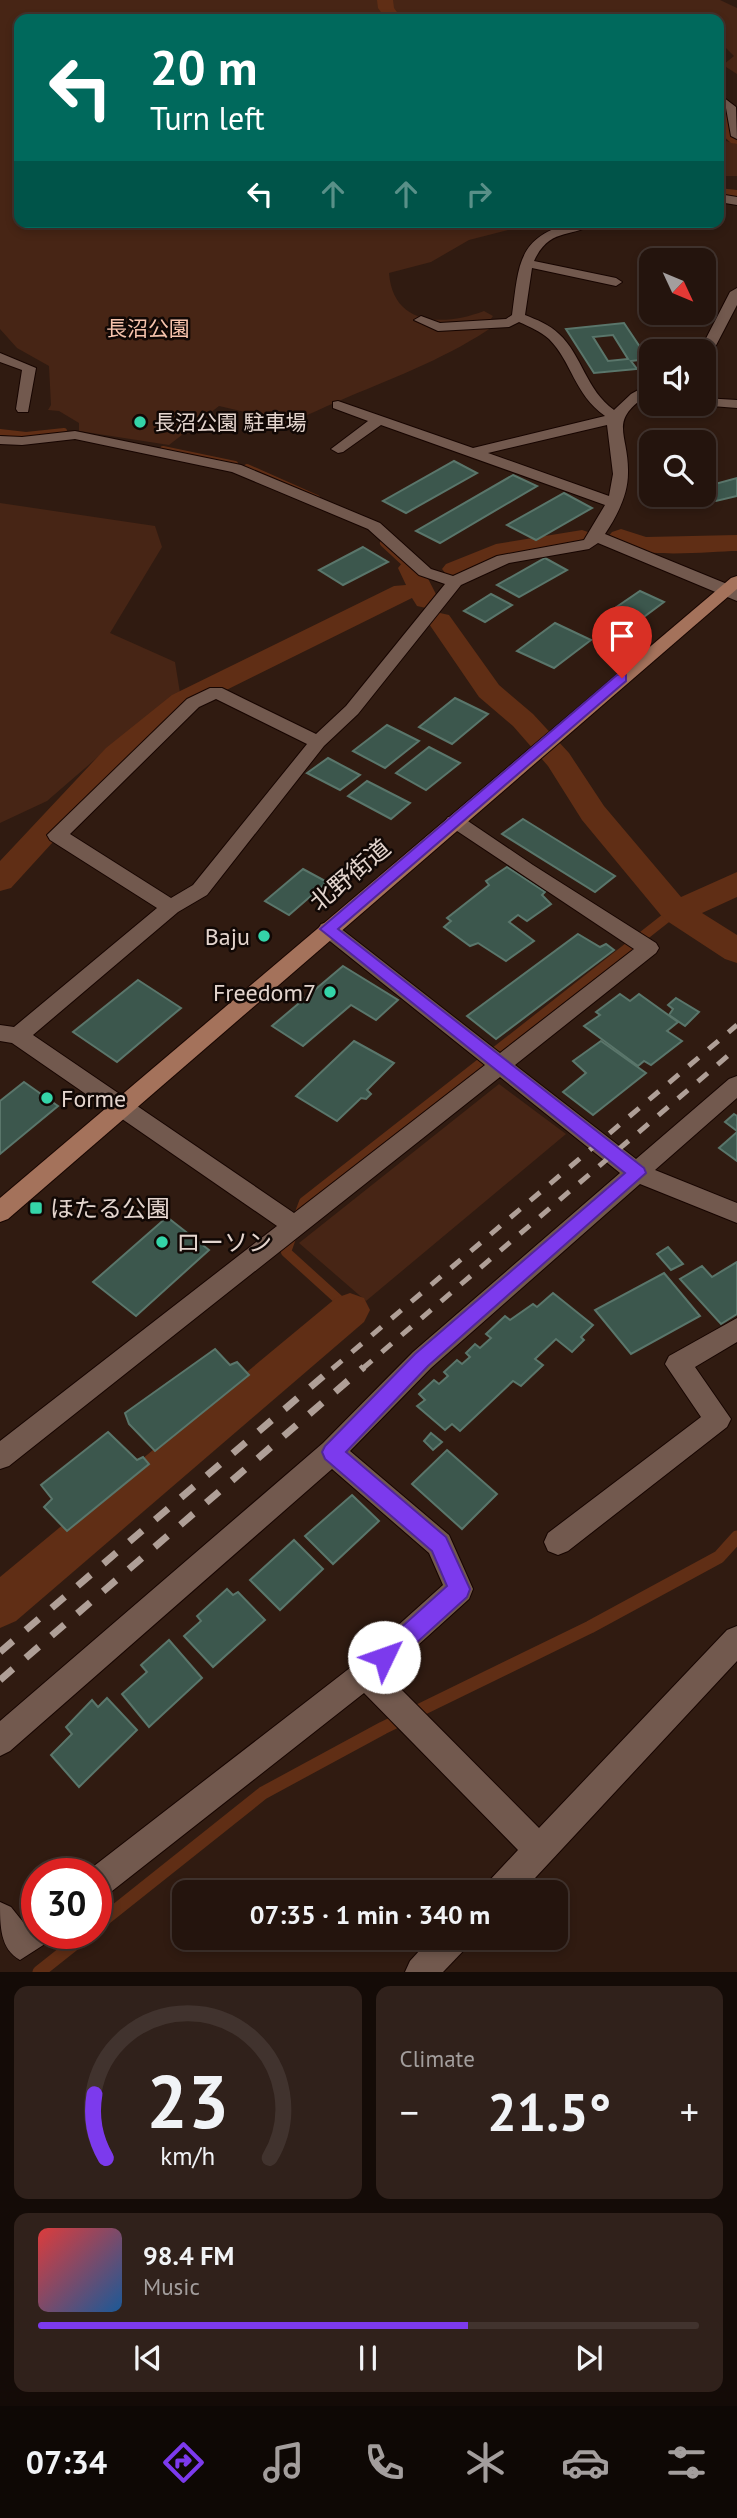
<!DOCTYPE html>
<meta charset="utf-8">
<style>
:root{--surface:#24140d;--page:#30211b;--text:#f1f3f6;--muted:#a39e9d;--line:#41332e;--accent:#7c3aed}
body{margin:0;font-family:"PT Sans","Noto Sans JP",sans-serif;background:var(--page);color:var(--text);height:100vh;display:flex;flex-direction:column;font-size:26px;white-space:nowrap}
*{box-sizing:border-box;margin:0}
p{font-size:23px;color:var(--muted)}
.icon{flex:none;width:38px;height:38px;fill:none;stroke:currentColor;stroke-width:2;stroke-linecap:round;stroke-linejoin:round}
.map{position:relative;height:1972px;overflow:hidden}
.drawer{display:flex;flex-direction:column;gap:14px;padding:14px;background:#140b07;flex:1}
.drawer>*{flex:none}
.top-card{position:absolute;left:14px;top:14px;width:710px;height:214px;border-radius:14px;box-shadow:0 4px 10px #0003,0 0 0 2px var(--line);background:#00695c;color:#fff;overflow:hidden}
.needle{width:46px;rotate:134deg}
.controls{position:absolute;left:639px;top:248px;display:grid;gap:14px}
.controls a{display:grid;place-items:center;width:77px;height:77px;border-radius:14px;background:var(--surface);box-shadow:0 4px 10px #0003,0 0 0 2px var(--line);font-size:35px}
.speed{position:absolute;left:21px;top:1858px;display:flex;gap:14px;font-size:35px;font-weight:700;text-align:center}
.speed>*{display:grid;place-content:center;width:91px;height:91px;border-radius:50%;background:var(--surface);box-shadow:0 4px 10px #0003,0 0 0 2px var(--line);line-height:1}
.speed .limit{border:10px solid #d22;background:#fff;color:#111}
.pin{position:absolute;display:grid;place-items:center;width:60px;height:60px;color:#fff;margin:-72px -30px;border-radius:50% 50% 50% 0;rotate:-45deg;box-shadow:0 0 7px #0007}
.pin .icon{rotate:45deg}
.me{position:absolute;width:77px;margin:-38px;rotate:48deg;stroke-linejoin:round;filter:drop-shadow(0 0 5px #0008)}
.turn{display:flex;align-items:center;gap:24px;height:147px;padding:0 21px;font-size:32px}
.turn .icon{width:91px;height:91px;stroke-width:2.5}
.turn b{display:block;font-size:49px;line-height:60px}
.lanes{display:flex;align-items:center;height:66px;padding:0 21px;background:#0003;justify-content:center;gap:35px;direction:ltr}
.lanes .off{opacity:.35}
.big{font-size:52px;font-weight:600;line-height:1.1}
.drawer .tile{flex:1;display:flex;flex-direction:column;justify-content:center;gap:10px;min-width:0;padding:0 24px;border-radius:14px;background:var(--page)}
.drawer .dial{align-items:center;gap:0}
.dial svg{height:182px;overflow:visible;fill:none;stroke:var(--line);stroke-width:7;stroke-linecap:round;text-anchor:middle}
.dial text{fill:var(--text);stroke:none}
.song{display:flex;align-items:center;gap:21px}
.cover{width:84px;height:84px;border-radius:10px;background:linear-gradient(135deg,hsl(0 70% 55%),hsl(210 70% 35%))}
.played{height:7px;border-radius:4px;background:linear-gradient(90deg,var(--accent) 65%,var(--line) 65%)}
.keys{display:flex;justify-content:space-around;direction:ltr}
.heat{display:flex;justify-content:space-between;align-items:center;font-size:38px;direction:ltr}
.drawer .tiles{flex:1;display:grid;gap:14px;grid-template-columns:1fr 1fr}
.tile:last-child{grid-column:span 2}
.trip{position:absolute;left:172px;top:1880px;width:396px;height:70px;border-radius:14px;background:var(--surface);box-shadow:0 4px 10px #0003,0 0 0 2px var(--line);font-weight:600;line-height:70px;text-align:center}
.tabs{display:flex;height:112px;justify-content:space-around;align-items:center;background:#0e0805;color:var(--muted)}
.tabs .icon{width:49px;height:49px}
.tabs .selected{color:var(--accent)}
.tabs b{font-size:32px;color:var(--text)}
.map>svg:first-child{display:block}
</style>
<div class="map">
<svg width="737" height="1972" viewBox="0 0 737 1972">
<rect width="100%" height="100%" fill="#301b11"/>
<g fill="#472515">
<path d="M0 0H720L737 8V74L723 65 734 56 719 41V19H19V222H540L469 240 431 262 389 273C393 327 445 326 484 311L493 316 486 326 495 325C451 356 398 376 348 397 328 405 308 416 289 422L219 406 169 445 79 431V423L59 411 48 410 51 405 49 366 17 348 0 329Z"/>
<polygon points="719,139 737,144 737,176 719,176"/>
<polygon points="0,503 155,526 162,547 110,633 175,662 180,693 107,749 47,801 0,823"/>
<polygon points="499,1084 566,1134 366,1301 299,1243"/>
</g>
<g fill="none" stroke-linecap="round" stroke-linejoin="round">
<g stroke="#602e15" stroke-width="6">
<polyline points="0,432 26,435 64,431"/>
<polyline points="163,449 235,464"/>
<polyline points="247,467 317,498"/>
</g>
<polyline stroke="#602e15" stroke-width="8" points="384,543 411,568"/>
<g stroke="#602e15" stroke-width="10">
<polyline points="298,1218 304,1202 675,911"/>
<polyline points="293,1232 286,1252 350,1310"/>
</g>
<g stroke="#602e15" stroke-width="13">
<polyline points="96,1926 263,1793 383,1728 590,1627 719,1557 737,1537"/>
<polyline points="39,1972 87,1934"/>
</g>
<g fill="#602e15" fill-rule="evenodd">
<polygon points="377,0 393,0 394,8 402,19 386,19 378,8"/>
<path d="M719 99C734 102 737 132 737 144L731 143 719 132Z"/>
<polygon points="719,188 737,190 737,202 719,200"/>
<path d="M621 529 646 537 737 535V551C708 551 626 562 608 537L612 532Z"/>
<polygon points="582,530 591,533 595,538 591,543 502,559 455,577 446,574 442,569 446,564 496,544"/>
<polygon points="411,560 420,563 439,600 435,606 426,608 417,606 412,598 192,707 126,762 11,888 0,891 0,861 106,748 172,695 394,586 406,585 398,568 402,563"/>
<polygon points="440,613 449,615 499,685 533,714 569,753 604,806 681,897 737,872 737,897 702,913 737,935 737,963 725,959 664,919 582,820 548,766 513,726 479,697 427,621 431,615"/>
<polygon points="350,1293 364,1298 370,1310 364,1322 16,1621 0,1628 0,1577 336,1298"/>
</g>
</g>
<g fill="#3c574d" stroke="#5a766b" stroke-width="2" fill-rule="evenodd">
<polygon points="663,313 692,313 683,325 657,320"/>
<path d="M624 323 648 359 631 361 637 369 594 373 566 329ZM613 335 628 359 608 361 593 337Z"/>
<polygon points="676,338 684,350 659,352 652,340"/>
<polygon points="454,461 477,473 406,513 383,501"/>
<polygon points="513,475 537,486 440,543 416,531"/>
<polygon points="737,478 737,496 716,501 704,489 704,487"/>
<polygon points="564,493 592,508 536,540 507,525"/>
<polygon points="363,547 388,562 343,585 319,570"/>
<polygon points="545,558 567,570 519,597 497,585"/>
<polygon points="640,591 664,602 637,622 612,610"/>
<polygon points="491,594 512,605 485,622 464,611"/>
<polygon points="555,623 591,640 554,668 517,651"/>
<polygon points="455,698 488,714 452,744 419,727"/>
<polygon points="387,725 419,741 385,768 353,751"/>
<polygon points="429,747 460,763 426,790 396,773"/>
<polygon points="328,758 360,775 340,790 307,773"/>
<polygon points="367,781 410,803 391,819 348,796"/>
<polygon points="523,819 615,876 595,892 502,834"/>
<polygon points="507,867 545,892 542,895 551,904 527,921 518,915 509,922 534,941 506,961 478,943 470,946 444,927 451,921 447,918 489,885 486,881"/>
<polygon points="303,869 327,882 289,915 265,901"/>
<polygon points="578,934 600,947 606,944 614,950 496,1039 467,1016"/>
<polygon points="343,966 398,1000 376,1020 351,1005 303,1046 272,1026"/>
<polygon points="138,980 181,1008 117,1062 73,1032"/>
<polygon points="620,994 630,1001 639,994 678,1022 667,1031 682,1041 651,1065 644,1061 638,1066 584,1026 600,1015 596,1012"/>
<polygon points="676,998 699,1012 685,1026 669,1015 673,1009 668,1005"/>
<polygon points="354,1041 394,1063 367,1090 371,1094 366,1099 361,1098 337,1121 296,1096"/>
<polygon points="601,1041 646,1073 593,1115 563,1092 586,1073 573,1061"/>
<polygon points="24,1082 58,1106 0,1154 0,1101"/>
<polygon points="734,1114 737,1116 737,1131 725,1122"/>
<polygon points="737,1132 737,1161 719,1148"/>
<polygon points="167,1217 209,1250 136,1316 93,1282"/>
<polygon points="668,1247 683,1264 671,1270 657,1254"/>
<polygon points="737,1262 737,1314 721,1324 680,1279 702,1266 712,1277"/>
<polygon points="664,1273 700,1316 631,1354 595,1310"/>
<polygon points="553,1293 593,1325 581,1337 584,1340 572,1352 556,1339 535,1359 543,1365 521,1386 513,1381 460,1431 452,1424 445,1430 417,1406 425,1400 419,1394 434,1380 439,1384 448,1376 444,1372 457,1360 462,1364 470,1357 466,1353 475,1344 480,1348 491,1338 486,1334 505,1316 510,1320 533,1304 537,1307"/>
<polygon points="215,1349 230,1365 237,1362 249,1375 155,1451 129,1424 125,1413"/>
<polygon points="108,1432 137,1460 143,1457 149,1464 67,1531 44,1507 52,1499 41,1485"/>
<polygon points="431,1433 442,1442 433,1450 424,1441"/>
<polygon points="447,1450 497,1494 462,1529 412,1484"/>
<polygon points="352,1495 379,1521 333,1564 305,1536"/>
<polygon points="294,1540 323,1569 280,1610 250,1580"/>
<polygon points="227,1589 233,1595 238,1592 265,1620 213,1667 184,1636 201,1621 197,1616"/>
<polygon points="169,1640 202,1678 149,1727 122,1694 147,1672 141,1665"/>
<polygon points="107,1698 137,1730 79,1787 51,1755 72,1734 66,1727 92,1700 98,1707"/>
</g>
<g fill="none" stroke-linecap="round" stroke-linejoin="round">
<defs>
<g id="minor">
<polygon points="719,94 736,107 737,139 731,136 726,108 719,103"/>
<polygon points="719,194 737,197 737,205 719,202"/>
<path d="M575 222H597C573 239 550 226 534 261L616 278 622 282 616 286 532 268 525 315C537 320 549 324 559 334 582 355 586 390 614 410L631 394 651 383V393C606 421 629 432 628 473 628 495 617 516 605 534L732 586 737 589V601L598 543 589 549 509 563 461 585 358 714 324 746 207 895 178 912 33 1035 294 1213 485 1065 321 934 318 929 321 924 328 922 335 924 500 1053 634 949 448 825 445 821 448 817H462L533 865 656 943 659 948 656 953 515 1065 636 1159 729 1079 737 1076V1098L655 1170 737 1203V1223L640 1184 431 1368 350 1451 449 1535 473 1589 469 1599 386 1674 539 1828 727 1630 737 1626V1661L522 1892H484L489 1881 518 1850 364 1693 107 1895 96 1900V1874L85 1873 355 1664 443 1585 429 1553 332 1469 10 1751 0 1756V1721L323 1443 413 1352 620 1173 500 1077 9 1466 0 1469V1441L277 1226 12 1043 0 1041V1025L14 1027 157 908 50 840 47 835 187 699 210 688H222L316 734 346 706 445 584 419 575 368 529 232 472 75 439 22 445 0 444V436L22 437 75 431 241 465 380 523 431 569 453 576 497 556 584 540 605 505 381 425 343 452 338 453 331 449 368 421 333 408V402L338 401 473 448 605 416C574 394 572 362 549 339 540 331 530 327 519 322L509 327 438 331 414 320 421 316 440 323 506 319 512 315C519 264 517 236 575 222ZM607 425 613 474 609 496 488 453ZM216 699 307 744 193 885 171 898 70 834 199 707Z"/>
<polygon points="737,288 737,305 711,355 704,359 704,352 699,352 730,292"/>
<polygon points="0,353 36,368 28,412 18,412 16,409 22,370 0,362"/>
<polygon points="704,398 737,400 737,408 699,405 704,404"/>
<polygon points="737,1318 737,1342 695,1367 731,1419 727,1427 568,1551 558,1555 548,1551 544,1542 548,1533 701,1417 665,1364 669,1356"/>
<path d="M0 1902 11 1907 23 1922 37 1915V1934H52L48 1942 20 1960C0 1949 0 1926 0 1902Z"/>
<polygon points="432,1937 471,1937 466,1948 443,1972 405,1972 410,1961"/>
</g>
<polygon id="major" points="737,576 737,589 8,1219 0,1222 0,1198 731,578"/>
</defs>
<use href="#minor" stroke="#170501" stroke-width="2"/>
<use href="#major" stroke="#170501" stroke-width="2"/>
<use href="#minor" fill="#72594e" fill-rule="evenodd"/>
<use href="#major" fill="#a4725b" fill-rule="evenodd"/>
<g stroke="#af9f97" stroke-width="5" stroke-dasharray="13 13" stroke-linecap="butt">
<polyline points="332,1369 737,1025"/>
<polyline points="362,1369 737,1048"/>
</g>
<g stroke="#af9f97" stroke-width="7" stroke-dasharray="17 17" stroke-linecap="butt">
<polyline points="0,1652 334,1367"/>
<polyline points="0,1680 364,1367"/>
</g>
</g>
<polygon fill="#7c3aed" stroke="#51269a" stroke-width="2" points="622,674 626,675 626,681 338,929 644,1168 646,1173 428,1366 346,1452 446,1537 470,1589 467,1597 392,1665 384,1668 376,1665 373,1657 376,1650 447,1586 432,1551 325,1459 322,1452 325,1446 415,1354 625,1173 320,929 617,675"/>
<g fill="#34d4a8" stroke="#110805" stroke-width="2.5">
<circle cx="140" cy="422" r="7"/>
<circle cx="264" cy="936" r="7"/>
<circle cx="330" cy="992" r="7"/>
<circle cx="47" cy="1098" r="7"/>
<rect x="29" y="1201" width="14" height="14" rx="3.5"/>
<circle cx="162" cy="1242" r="7"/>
</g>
<g text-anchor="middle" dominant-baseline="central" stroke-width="5" stroke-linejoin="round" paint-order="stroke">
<g font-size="21" fill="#f7c3ac" stroke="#110805">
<text x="148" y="328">長沼公園</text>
</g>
<g font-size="21" fill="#e4d5ce" stroke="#110805" text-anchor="start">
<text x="154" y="422">長沼公園 駐車場</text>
</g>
<g font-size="24" fill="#e4d5ce" stroke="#110805">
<text transform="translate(350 875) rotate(-40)">北野街道</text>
</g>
<g font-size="24" fill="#e4d5ce" stroke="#110805" text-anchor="start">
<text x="250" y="936" text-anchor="end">Baju</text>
<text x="316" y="992" text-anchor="end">Freedom7</text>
<text x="61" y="1098">Forme</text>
<text x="50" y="1208">ほたる公園</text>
<text x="176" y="1242">ローソン</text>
</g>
</g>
</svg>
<div class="controls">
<a><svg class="needle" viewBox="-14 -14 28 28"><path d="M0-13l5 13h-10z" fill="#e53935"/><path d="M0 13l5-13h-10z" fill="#a39e9d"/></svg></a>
<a><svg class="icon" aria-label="sound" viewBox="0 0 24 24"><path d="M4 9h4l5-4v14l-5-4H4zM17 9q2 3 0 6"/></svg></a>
<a><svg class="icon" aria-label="search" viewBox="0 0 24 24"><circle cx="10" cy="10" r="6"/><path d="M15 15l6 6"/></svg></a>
</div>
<div class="speed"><div class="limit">30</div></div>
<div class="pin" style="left:622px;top:678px;background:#d93025"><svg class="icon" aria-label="arrive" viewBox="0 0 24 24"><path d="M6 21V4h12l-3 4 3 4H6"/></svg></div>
<svg class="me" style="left:384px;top:1657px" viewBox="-20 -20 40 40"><circle r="19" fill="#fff"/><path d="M0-13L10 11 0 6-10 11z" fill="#7c3aed"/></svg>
<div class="trip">07:35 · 1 min · 340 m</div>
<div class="top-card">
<div class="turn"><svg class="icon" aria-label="left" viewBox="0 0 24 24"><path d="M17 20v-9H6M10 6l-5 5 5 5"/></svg><div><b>20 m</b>Turn left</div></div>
<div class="lanes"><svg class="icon" aria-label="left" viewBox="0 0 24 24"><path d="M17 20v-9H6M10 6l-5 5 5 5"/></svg><svg class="icon off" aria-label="ahead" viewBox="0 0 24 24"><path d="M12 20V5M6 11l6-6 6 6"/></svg><svg class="icon off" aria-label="ahead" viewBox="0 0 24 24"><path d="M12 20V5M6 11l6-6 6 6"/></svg><svg class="icon off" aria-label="right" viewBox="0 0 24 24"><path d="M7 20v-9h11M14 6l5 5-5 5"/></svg></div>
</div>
</div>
<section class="drawer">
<div class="tiles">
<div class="tile dial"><svg viewBox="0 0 100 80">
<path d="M14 69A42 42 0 1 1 86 69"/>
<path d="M14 69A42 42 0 0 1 9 41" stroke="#7c3aed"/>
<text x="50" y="56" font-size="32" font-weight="700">23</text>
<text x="50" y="72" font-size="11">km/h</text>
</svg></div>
<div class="tile"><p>Climate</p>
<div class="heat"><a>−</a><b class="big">21.5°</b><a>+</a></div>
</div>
<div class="tile">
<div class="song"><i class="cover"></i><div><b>98.4 FM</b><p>Music</p></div></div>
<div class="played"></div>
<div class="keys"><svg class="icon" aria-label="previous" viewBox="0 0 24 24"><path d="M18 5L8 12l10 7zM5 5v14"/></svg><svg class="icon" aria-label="pause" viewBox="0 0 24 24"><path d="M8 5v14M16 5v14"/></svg><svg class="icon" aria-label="next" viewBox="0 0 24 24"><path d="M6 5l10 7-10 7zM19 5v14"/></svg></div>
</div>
</div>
</section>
<nav class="tabs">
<b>07:34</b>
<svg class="icon selected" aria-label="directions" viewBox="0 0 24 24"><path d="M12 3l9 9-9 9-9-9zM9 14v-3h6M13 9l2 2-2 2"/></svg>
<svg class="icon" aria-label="music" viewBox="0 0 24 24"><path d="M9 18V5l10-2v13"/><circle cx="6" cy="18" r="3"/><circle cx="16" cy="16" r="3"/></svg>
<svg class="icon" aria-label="phone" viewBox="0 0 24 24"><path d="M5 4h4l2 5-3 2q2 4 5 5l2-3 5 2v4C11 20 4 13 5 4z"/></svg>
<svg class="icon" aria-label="climate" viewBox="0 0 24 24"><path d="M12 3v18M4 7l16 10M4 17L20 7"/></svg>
<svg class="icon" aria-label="car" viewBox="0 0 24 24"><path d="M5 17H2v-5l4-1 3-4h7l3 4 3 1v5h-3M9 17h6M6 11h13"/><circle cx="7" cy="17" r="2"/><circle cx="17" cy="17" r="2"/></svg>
<svg class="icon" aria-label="filters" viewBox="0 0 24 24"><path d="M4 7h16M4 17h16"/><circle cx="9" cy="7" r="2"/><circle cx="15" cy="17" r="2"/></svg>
</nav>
